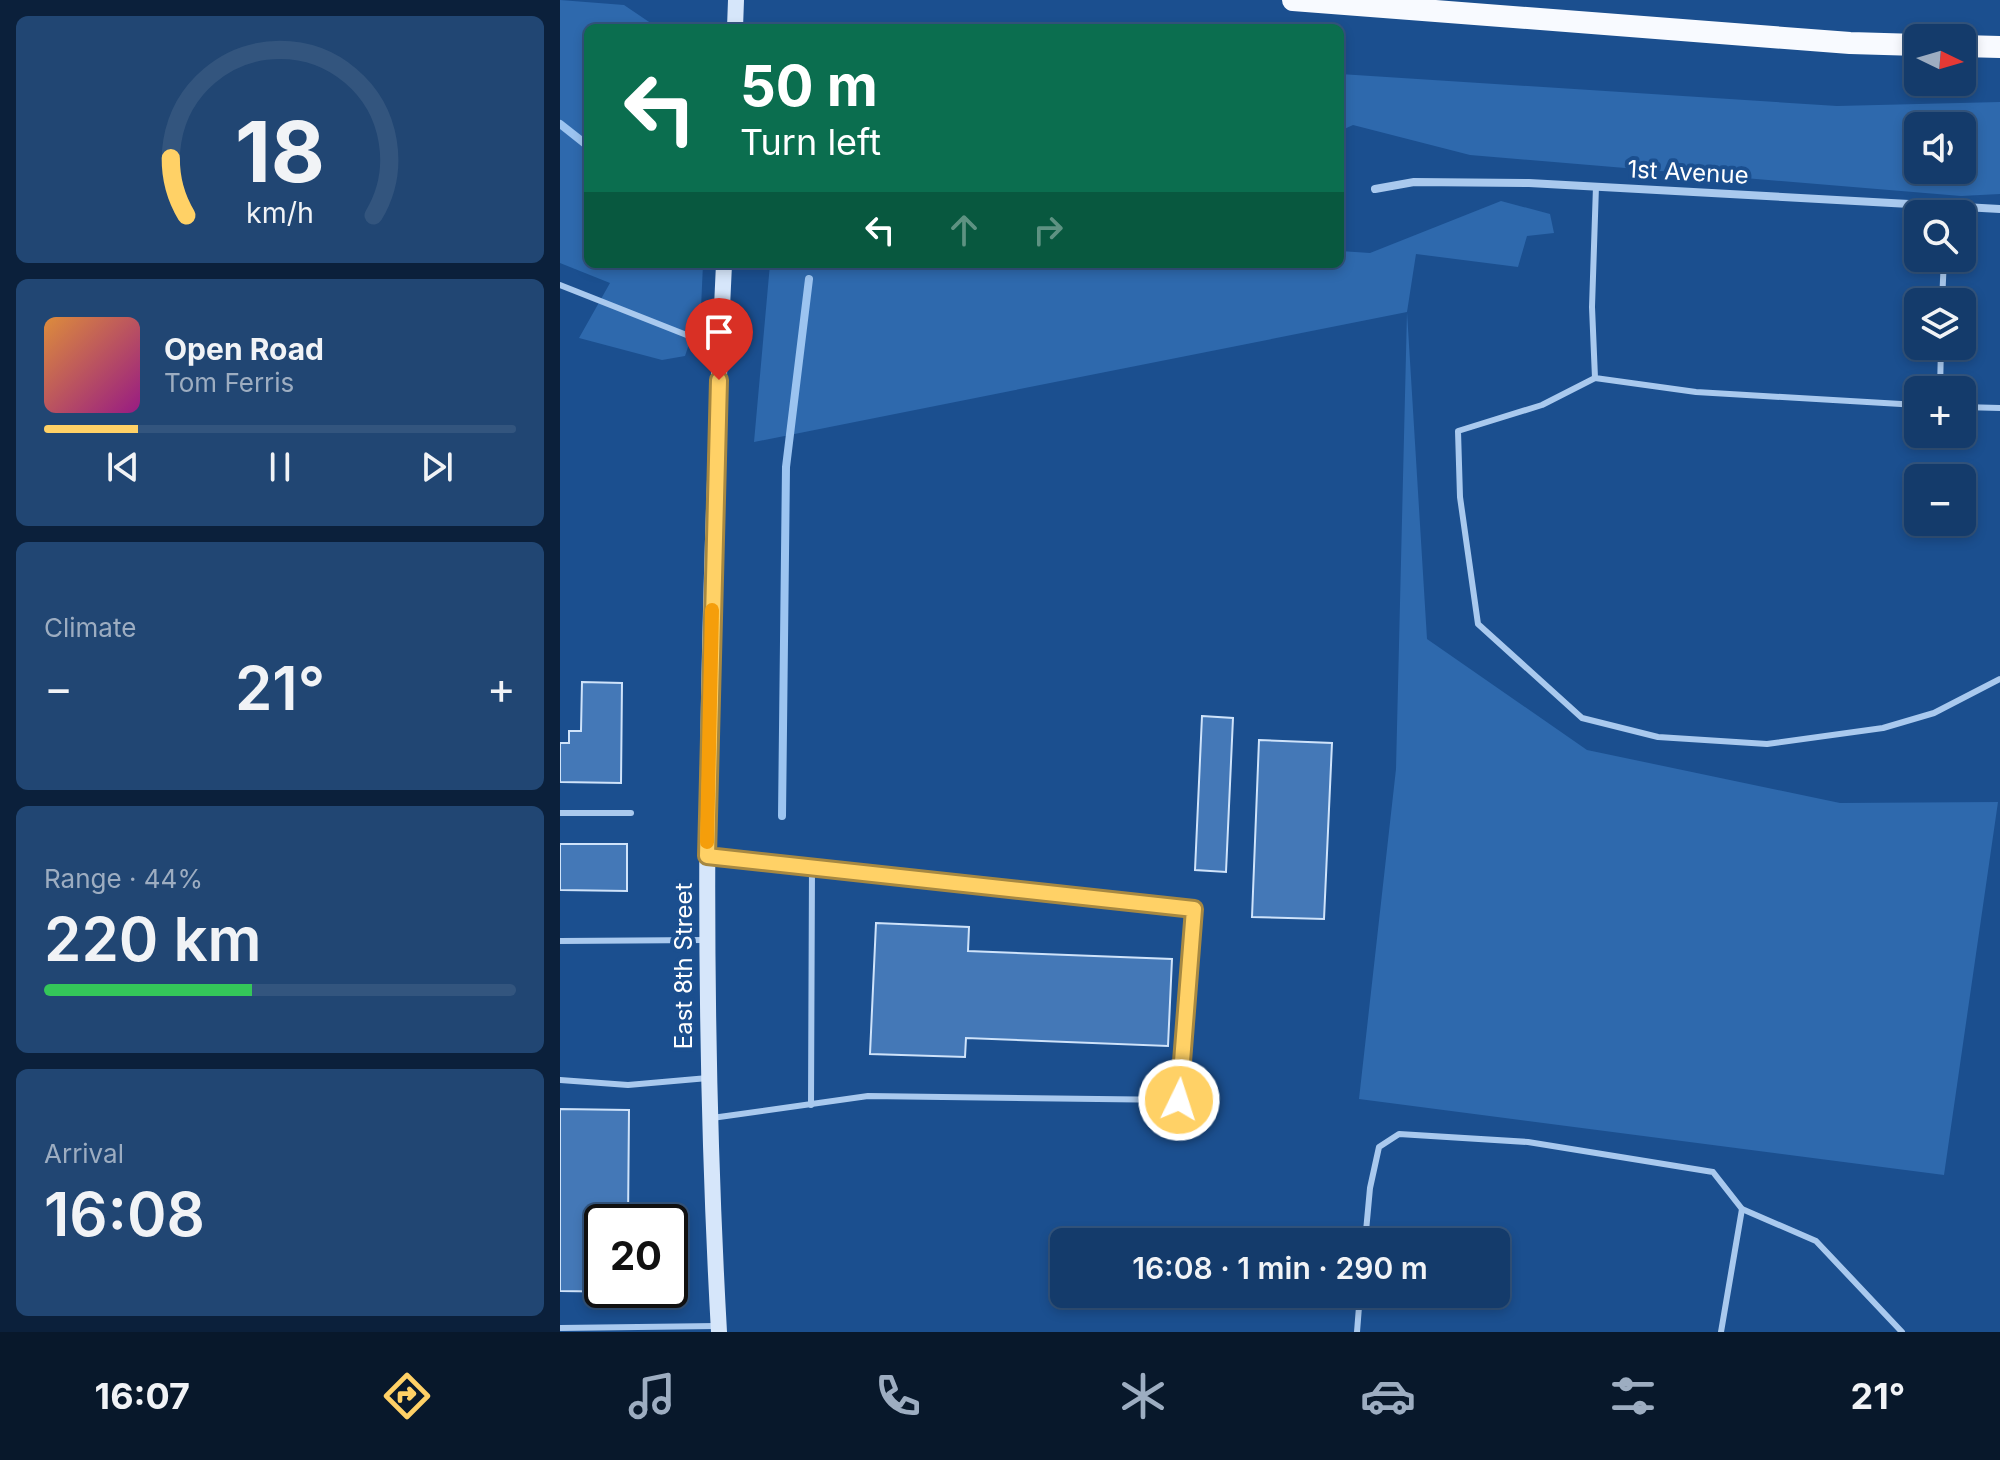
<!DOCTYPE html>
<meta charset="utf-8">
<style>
:root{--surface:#143b6b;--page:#214673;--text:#f1f3f6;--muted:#9dadc1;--line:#33557e;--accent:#ffd166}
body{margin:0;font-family:Inter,sans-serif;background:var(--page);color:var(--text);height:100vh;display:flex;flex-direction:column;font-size:30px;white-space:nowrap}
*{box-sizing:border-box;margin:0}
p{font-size:26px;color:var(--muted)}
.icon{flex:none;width:44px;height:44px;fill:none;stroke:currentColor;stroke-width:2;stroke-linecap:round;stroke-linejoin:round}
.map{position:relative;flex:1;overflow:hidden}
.panel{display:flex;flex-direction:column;gap:16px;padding:16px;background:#0b203b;width:560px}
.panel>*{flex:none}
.guide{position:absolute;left:24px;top:24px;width:760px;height:244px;border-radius:12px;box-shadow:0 4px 12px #0003,0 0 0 2px var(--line);background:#0b6e4f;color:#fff;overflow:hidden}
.needle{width:52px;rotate:95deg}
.controls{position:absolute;left:1344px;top:24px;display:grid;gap:16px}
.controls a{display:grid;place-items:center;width:72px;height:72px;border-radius:12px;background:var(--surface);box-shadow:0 4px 12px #0003,0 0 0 2px var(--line);font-size:40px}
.speed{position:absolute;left:24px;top:1204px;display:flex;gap:16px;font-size:40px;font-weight:700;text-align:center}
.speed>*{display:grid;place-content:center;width:104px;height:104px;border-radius:50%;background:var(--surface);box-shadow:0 4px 12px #0003,0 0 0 2px var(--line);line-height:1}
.speed .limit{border:4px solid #111;border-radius:12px;background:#fff;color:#111}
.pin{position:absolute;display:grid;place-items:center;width:68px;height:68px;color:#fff;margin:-82px -34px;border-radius:50% 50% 50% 0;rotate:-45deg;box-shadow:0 0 8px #0007}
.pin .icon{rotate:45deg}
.me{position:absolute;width:88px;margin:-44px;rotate:4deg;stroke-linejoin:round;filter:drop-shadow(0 0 6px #0008)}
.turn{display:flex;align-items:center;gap:28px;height:168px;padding:0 24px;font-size:36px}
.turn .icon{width:104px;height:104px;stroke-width:2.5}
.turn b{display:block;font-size:56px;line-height:68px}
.lanes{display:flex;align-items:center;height:76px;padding:0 24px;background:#0003;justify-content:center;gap:40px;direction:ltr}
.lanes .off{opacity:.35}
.big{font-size:60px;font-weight:600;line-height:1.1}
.panel .tile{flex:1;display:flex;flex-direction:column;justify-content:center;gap:12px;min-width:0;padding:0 28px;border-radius:12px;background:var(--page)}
.panel .dial{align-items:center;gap:0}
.dial svg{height:208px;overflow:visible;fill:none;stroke:var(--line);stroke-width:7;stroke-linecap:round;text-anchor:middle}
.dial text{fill:var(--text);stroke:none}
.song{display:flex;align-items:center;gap:24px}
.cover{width:96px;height:96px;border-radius:12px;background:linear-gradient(135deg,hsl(30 70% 55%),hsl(310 70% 35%))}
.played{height:8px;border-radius:4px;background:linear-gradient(90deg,var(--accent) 20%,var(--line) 20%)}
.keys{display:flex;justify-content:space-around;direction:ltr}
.heat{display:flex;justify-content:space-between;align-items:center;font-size:44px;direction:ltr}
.charge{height:12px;border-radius:6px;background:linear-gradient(90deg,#34c759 44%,var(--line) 0)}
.trip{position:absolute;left:490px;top:1228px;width:460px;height:80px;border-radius:12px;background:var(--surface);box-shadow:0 4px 12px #0003,0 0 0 2px var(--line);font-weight:600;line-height:80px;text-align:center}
.tab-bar{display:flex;height:128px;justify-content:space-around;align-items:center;background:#08182b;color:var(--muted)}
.tab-bar .icon{width:56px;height:56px}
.tab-bar .on{color:var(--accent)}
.tab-bar b{font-size:36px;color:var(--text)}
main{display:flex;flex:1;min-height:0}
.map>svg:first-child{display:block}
</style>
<main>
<section class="panel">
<div class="tile dial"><svg viewBox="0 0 100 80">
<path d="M14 69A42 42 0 1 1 86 69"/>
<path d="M14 69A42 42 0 0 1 8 47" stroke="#ffd166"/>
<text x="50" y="56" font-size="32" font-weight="700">18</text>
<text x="50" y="72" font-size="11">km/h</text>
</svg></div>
<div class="tile">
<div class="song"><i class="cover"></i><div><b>Open Road</b><p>Tom Ferris</p></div></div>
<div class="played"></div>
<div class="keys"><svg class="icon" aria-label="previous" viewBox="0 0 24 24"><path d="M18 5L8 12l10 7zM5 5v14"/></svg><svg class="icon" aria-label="pause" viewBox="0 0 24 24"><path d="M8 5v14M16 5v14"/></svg><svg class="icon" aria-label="next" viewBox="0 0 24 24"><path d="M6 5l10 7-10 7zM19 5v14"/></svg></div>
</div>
<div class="tile"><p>Climate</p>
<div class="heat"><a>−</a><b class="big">21°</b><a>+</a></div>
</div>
<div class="tile"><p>Range · 44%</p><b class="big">220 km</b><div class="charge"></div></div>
<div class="tile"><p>Arrival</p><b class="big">16:08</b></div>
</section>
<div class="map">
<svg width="1440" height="1332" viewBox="0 0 1440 1332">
<rect width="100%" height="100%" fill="#1b4f8f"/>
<g fill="#2e69ad" fill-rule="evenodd">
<polygon points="0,0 64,5 98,28 28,28 28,264 143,264 141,308 125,356 102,360 19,338 50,283 0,263"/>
<path d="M780 74 1277 106 1440 102V194L1401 196 910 155 793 125 780 131ZM1358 126H1402V170H1358Z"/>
<polygon points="941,201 990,214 994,233 967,236 958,267 856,254 847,312 867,639 1027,750 1280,803 1438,802 1384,1175 799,1099 836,769 847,312 194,442 210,264 780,264 780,251 810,253"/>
</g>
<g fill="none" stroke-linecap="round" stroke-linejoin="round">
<g stroke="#9cc4f0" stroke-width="8">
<polyline points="0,124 28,146"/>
<polyline points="222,816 226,467 249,279"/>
</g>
</g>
<g fill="#4478b7" stroke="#cfe3fa" stroke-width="2">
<polygon points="22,682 62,683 61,783 0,782 0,743 9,743 9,731 21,731"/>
<polygon points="642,716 673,718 666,872 635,870"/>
<polygon points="699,740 772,743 764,919 692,917"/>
<polygon points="0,844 67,844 67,891 0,890"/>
<polygon points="316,923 409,927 408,951 612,959 608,1046 406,1038 405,1057 310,1054"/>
<polygon points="0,1109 69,1110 68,1222 42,1222 42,1290 68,1292 0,1291"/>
</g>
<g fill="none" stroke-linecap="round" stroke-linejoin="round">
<g stroke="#a9c9ee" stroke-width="6">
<polyline points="1036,186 1032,307 1035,378 1136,392 1358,405"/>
<polyline points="0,285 157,347"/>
<polyline points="1382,302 1384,258"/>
<polyline points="1035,378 982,405 898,431 900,497 918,624 1022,718 1098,737 1207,744 1323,728 1374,713 1440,679"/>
<polyline points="1380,390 1381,346"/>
<polyline points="1402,407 1440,408"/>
<polyline points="0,813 71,813"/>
<polyline points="148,857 634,909 619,1100 308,1096 152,1118"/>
<polyline points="0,941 145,940"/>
<polyline points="0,1080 68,1085 148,1078"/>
<polyline points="251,1105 252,867"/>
<polyline points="805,1242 810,1188 819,1147 839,1134 968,1142 1153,1172 1182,1209 1256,1241 1342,1332"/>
<polyline points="0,1328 156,1326"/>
<polyline points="797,1332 800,1294"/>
<polyline points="1161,1332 1182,1209"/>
</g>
<polyline stroke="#a9c9ee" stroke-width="8" points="815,189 854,182 969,183 1440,209"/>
<g stroke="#d6e6fa" stroke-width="16">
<polyline points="175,28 176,0"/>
<path d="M159 1332C139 976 147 620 164 264"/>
</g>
<g stroke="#f8faff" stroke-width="22">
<polyline points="733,0 1290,43 1358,45"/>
<polyline points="1402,46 1440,47"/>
</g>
</g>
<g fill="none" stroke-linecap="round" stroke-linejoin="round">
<defs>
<polyline id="route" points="159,380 147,856 634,909 619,1100"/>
</defs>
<use href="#route" stroke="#a68842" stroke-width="20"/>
<use href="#route" stroke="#ffd166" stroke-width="14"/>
<polyline stroke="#f59e0b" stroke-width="14" points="147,842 152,610"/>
</g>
<g text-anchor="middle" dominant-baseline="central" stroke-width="8" stroke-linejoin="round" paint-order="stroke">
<g font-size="24" fill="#fff" stroke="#1b4f8f">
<text transform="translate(1128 172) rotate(3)">1st Avenue</text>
<text transform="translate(123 966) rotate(-90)">East 8th Street</text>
</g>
</g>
</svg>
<div class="controls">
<a><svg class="needle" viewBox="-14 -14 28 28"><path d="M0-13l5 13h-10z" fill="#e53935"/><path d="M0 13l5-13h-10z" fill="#9dadc1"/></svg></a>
<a><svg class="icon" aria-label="sound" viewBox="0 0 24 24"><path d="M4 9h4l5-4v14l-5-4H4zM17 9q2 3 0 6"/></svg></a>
<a><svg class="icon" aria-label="search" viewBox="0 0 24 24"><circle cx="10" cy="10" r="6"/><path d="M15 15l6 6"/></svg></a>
<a><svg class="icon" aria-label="layers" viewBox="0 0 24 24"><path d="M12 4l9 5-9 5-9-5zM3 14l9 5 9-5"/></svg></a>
<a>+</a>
<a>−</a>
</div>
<div class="speed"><div class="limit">20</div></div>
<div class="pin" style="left:159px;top:380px;background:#d93025"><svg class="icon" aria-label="arrive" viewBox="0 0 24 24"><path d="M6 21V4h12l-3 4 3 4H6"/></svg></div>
<svg class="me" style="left:619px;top:1100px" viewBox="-20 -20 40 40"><circle r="17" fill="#ffd166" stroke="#fff" stroke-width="3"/><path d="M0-11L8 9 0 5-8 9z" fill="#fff"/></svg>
<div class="trip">16:08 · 1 min · 290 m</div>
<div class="guide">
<div class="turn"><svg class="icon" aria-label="left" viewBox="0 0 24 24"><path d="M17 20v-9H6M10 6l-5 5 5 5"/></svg><div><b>50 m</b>Turn left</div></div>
<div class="lanes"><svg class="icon" aria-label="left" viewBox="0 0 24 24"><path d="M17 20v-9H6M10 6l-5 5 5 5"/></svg><svg class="icon off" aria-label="ahead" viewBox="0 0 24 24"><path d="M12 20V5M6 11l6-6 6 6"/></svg><svg class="icon off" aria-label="right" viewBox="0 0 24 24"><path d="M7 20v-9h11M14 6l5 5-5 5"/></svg></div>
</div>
</div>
</main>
<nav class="tab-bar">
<b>16:07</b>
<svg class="icon on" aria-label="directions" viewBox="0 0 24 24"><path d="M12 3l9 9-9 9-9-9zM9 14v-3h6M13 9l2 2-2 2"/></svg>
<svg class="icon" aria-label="music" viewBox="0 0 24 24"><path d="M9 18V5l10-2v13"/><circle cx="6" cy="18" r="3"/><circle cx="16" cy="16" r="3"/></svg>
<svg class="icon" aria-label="phone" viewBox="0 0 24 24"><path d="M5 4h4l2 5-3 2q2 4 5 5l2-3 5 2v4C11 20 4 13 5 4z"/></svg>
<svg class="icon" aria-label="climate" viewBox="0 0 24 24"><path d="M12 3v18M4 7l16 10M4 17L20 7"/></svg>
<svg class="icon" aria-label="car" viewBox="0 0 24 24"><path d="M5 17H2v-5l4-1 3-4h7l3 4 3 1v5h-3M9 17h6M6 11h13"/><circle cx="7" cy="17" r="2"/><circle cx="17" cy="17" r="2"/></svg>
<svg class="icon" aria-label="filters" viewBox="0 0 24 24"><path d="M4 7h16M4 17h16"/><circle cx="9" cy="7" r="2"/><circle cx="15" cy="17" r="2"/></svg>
<b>21°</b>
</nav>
